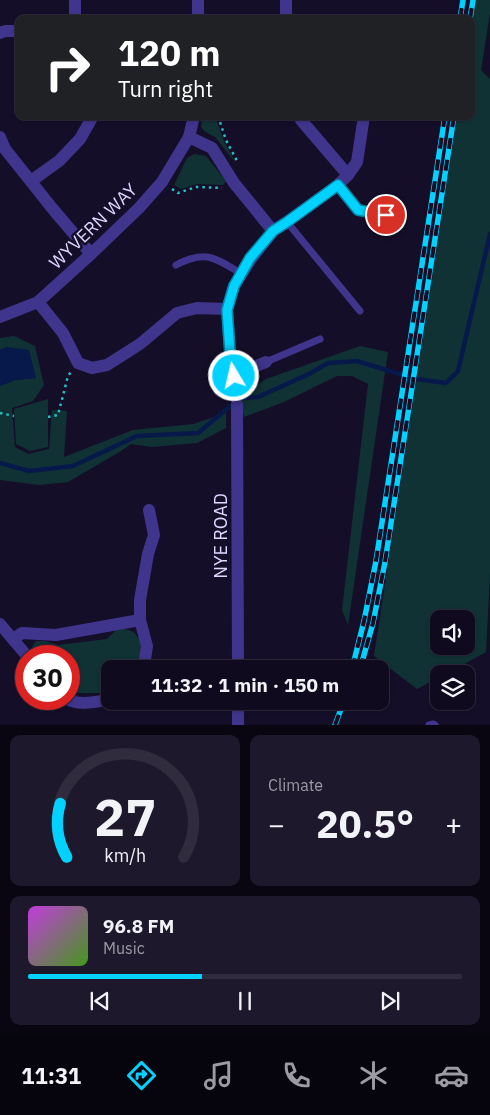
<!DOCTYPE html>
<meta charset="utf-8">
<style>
:root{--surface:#100a1f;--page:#1e182c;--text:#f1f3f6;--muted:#9c9aa4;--line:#302b3d;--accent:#02d2ff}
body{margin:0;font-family:"IBM Plex Sans",sans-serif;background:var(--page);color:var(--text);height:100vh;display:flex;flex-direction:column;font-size:19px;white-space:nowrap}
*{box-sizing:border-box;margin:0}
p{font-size:16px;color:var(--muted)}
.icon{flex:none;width:28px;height:28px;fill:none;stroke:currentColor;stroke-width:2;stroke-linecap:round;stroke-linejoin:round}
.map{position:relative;height:725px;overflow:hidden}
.sheet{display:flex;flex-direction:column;gap:10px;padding:10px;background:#090611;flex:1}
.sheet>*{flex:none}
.guide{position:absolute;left:15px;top:15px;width:460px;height:105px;border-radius:10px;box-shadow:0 1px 4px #0004,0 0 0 1px var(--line);background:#202124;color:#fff;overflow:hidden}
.fabs{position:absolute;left:430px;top:610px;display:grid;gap:10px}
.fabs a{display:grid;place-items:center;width:45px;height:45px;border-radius:10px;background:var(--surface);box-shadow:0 1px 4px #0004,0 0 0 1px var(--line);font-size:25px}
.speed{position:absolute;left:15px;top:645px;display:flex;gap:10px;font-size:25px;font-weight:700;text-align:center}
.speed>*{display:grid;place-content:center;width:65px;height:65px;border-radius:50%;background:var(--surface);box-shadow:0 1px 4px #0004,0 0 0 1px var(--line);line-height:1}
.speed .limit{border:8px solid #d22;background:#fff;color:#111}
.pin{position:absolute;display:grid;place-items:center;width:42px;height:42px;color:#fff;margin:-21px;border:2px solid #fff;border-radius:50%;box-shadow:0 1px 5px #0007}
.me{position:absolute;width:55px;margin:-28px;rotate:351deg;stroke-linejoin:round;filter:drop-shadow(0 0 4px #0008)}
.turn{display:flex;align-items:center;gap:18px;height:105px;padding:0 20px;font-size:22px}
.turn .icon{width:65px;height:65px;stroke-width:2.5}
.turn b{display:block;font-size:35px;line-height:42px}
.big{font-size:38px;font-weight:700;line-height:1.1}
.sheet .tile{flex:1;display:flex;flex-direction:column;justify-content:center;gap:8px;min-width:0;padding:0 18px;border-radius:10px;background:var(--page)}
.sheet .dial{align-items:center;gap:0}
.dial svg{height:130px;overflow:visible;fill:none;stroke:var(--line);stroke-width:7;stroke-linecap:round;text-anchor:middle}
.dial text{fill:var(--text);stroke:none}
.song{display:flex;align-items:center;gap:15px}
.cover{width:60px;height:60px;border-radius:8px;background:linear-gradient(135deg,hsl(290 70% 55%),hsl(100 70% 35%))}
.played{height:5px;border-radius:2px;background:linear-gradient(90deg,var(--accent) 40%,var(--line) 40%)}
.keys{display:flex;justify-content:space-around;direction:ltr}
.heat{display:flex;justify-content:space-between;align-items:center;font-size:28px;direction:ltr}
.sheet .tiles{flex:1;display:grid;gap:10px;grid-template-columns:1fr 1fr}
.tile:last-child{grid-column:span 2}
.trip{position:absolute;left:101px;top:660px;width:288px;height:50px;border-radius:10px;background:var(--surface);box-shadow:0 1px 4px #0004,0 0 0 1px var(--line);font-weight:700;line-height:50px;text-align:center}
.tab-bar{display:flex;height:80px;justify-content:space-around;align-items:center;background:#06040c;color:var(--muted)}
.tab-bar .icon{width:35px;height:35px}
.tab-bar .selected{color:var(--accent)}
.tab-bar b{font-size:22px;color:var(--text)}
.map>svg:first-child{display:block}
</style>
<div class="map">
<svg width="490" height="725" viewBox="0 0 490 725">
<rect width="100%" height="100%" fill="#150e29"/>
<g fill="#103234" fill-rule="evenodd">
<path d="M475 0H490V13L481 70 490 79V574L486 652 446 674H439V677L417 689 374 656 457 116H471V27ZM439 619H466V646H439Z"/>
<polygon points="203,116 215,116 224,141 235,162 215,137 204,131 201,126"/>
<polygon points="194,154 206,156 226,181 223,185 197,184 181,189 174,185 187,158"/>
<polygon points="14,336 35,346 44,385 33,401 12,408 15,447 28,454 49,449 52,410 67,411 64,457 133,430 193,424 226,413 226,428 197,443 152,447 131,444 121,451 68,482 39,485 0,480 0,386 15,380 35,378 7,347 0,350 0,338"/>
<polygon points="360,346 388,352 348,625 342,610 368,384 352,376 337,376 284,402 244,417 240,394 249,390 266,379"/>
<polygon points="48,399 48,447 30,451 16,444 14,409"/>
<polygon points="117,629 125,629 134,632 141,642 140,663 136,669 110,669 110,693 75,693 69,690 69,656 35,656 33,654 32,647 36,641 45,641 58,645 107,639"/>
</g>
<polygon fill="#06194a" points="7,347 29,350 36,378 15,380 0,386 0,350"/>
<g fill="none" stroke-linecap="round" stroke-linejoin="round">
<polyline stroke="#06194a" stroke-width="4.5" points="0,463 29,471 73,466 137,436 198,433 240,398 258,397 309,374 328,363 357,361 416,379 446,383 458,371 490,234"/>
<g stroke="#25c1c4" stroke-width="2.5" stroke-dasharray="2.5 4" stroke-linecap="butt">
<polyline points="218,116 226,140 237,161"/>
<polyline points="172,189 178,193 196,187 222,188"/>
<polyline points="0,413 14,416"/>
<polyline points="48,417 58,415 68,376 71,372"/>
</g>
<g stroke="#3f358c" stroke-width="7">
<polyline points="338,185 358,210 386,215"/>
<polyline points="287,222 360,311"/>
<path d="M176 265C206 249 215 258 242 274"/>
<polyline points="266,362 320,339"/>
<polyline points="429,725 433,724 435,725"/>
</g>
<g stroke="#3f358c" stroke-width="12">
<polyline points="75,0 75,19"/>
<polyline points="198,0 198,19"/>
<polyline points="286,19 286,0"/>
<polyline points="0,33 5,31 19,31"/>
<polyline points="300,116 301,120 348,175"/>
<polyline points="0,137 5,149 52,208 91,254"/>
<polyline points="189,137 212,148 234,183 273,231"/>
<polyline points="31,181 59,161 80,139 93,116"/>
<polyline points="38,302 63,333 78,363 92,368 107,365 140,344 177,313 197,308 227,309"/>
<polyline points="0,317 38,302 91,254 139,208 162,182 189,137 194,116"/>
<polyline points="266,362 233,376 230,353 227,309 234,286 251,259 273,231 287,222 338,185 348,175 357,162 364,116"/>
<polyline points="220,391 233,376"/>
<polyline points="237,404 238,669"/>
<polyline points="0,624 27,656"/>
<polyline points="13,639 22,633 56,635 140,620"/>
<polyline points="142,669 144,666 147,646 140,620 140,600 148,554 154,535 149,510"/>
<path d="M67 699C78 706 98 702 110 699"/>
<polyline points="238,701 238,725"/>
</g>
<defs>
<g id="rail">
<polyline points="460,19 463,0"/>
<polyline points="470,19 473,0"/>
<polyline points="352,669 364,621 376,561 445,116"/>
<polyline points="360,669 373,623 385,562 454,116"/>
<polyline points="335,725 344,701"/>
</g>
</defs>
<use href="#rail" stroke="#02d2ff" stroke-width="5.5"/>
<use href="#rail" stroke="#150e29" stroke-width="4" stroke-dasharray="11" stroke-linecap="butt"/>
</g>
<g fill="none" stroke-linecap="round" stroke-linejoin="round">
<defs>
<polyline id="route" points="234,376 230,352 227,310 234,286 250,258 273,231 287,222 338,185 358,210 386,215"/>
</defs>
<use href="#route" stroke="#0188a6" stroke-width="12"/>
<use href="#route" stroke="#02d2ff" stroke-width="9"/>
</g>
<g text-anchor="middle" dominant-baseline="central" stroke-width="5" stroke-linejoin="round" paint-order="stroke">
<g font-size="18" fill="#ded6ff" stroke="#150e29">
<text transform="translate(93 226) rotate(-44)">WYVERN WAY</text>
<text transform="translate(220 536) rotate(-90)">NYE ROAD</text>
</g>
</g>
</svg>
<div class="fabs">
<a><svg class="icon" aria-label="sound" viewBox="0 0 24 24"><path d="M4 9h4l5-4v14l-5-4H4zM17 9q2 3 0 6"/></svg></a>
<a><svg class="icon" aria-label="layers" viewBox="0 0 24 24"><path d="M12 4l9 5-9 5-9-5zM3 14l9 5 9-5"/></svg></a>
</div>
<div class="speed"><div class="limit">30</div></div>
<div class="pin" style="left:386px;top:215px;background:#d93025"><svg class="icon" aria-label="arrive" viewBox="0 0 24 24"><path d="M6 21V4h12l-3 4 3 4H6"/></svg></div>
<svg class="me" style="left:234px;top:376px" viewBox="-20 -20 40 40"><circle r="17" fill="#02d2ff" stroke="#fff" stroke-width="3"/><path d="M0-11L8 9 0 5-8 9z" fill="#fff"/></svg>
<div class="trip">11:32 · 1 min · 150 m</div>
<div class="guide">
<div class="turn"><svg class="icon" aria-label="right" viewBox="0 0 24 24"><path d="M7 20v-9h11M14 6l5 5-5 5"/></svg><div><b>120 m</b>Turn right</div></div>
</div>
</div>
<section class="sheet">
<div class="tiles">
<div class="tile dial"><svg viewBox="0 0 100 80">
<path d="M14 69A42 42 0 1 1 86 69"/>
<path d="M14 69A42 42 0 0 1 10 36" stroke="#02d2ff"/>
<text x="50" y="56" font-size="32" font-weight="700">27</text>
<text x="50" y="72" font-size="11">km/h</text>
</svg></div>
<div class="tile"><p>Climate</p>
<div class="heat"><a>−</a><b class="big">20.5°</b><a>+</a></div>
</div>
<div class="tile">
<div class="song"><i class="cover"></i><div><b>96.8 FM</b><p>Music</p></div></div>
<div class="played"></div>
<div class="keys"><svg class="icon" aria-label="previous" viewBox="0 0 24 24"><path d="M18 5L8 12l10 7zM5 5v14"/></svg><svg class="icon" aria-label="pause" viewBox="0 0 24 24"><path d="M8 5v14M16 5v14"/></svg><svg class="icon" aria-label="next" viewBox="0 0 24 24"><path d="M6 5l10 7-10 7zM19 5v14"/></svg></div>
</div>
</div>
</section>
<nav class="tab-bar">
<b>11:31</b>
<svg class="icon selected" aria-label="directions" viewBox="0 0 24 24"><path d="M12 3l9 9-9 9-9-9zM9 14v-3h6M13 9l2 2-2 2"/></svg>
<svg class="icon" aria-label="music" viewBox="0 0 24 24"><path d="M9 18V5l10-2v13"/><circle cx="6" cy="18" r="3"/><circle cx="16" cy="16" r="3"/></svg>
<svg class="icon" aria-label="phone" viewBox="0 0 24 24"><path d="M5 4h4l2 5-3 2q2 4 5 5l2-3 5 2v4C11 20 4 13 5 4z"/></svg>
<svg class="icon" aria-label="climate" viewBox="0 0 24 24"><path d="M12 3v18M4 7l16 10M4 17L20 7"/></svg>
<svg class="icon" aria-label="car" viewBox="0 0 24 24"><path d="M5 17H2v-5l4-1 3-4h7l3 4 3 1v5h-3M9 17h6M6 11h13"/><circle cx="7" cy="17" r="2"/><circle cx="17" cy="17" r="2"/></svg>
</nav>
